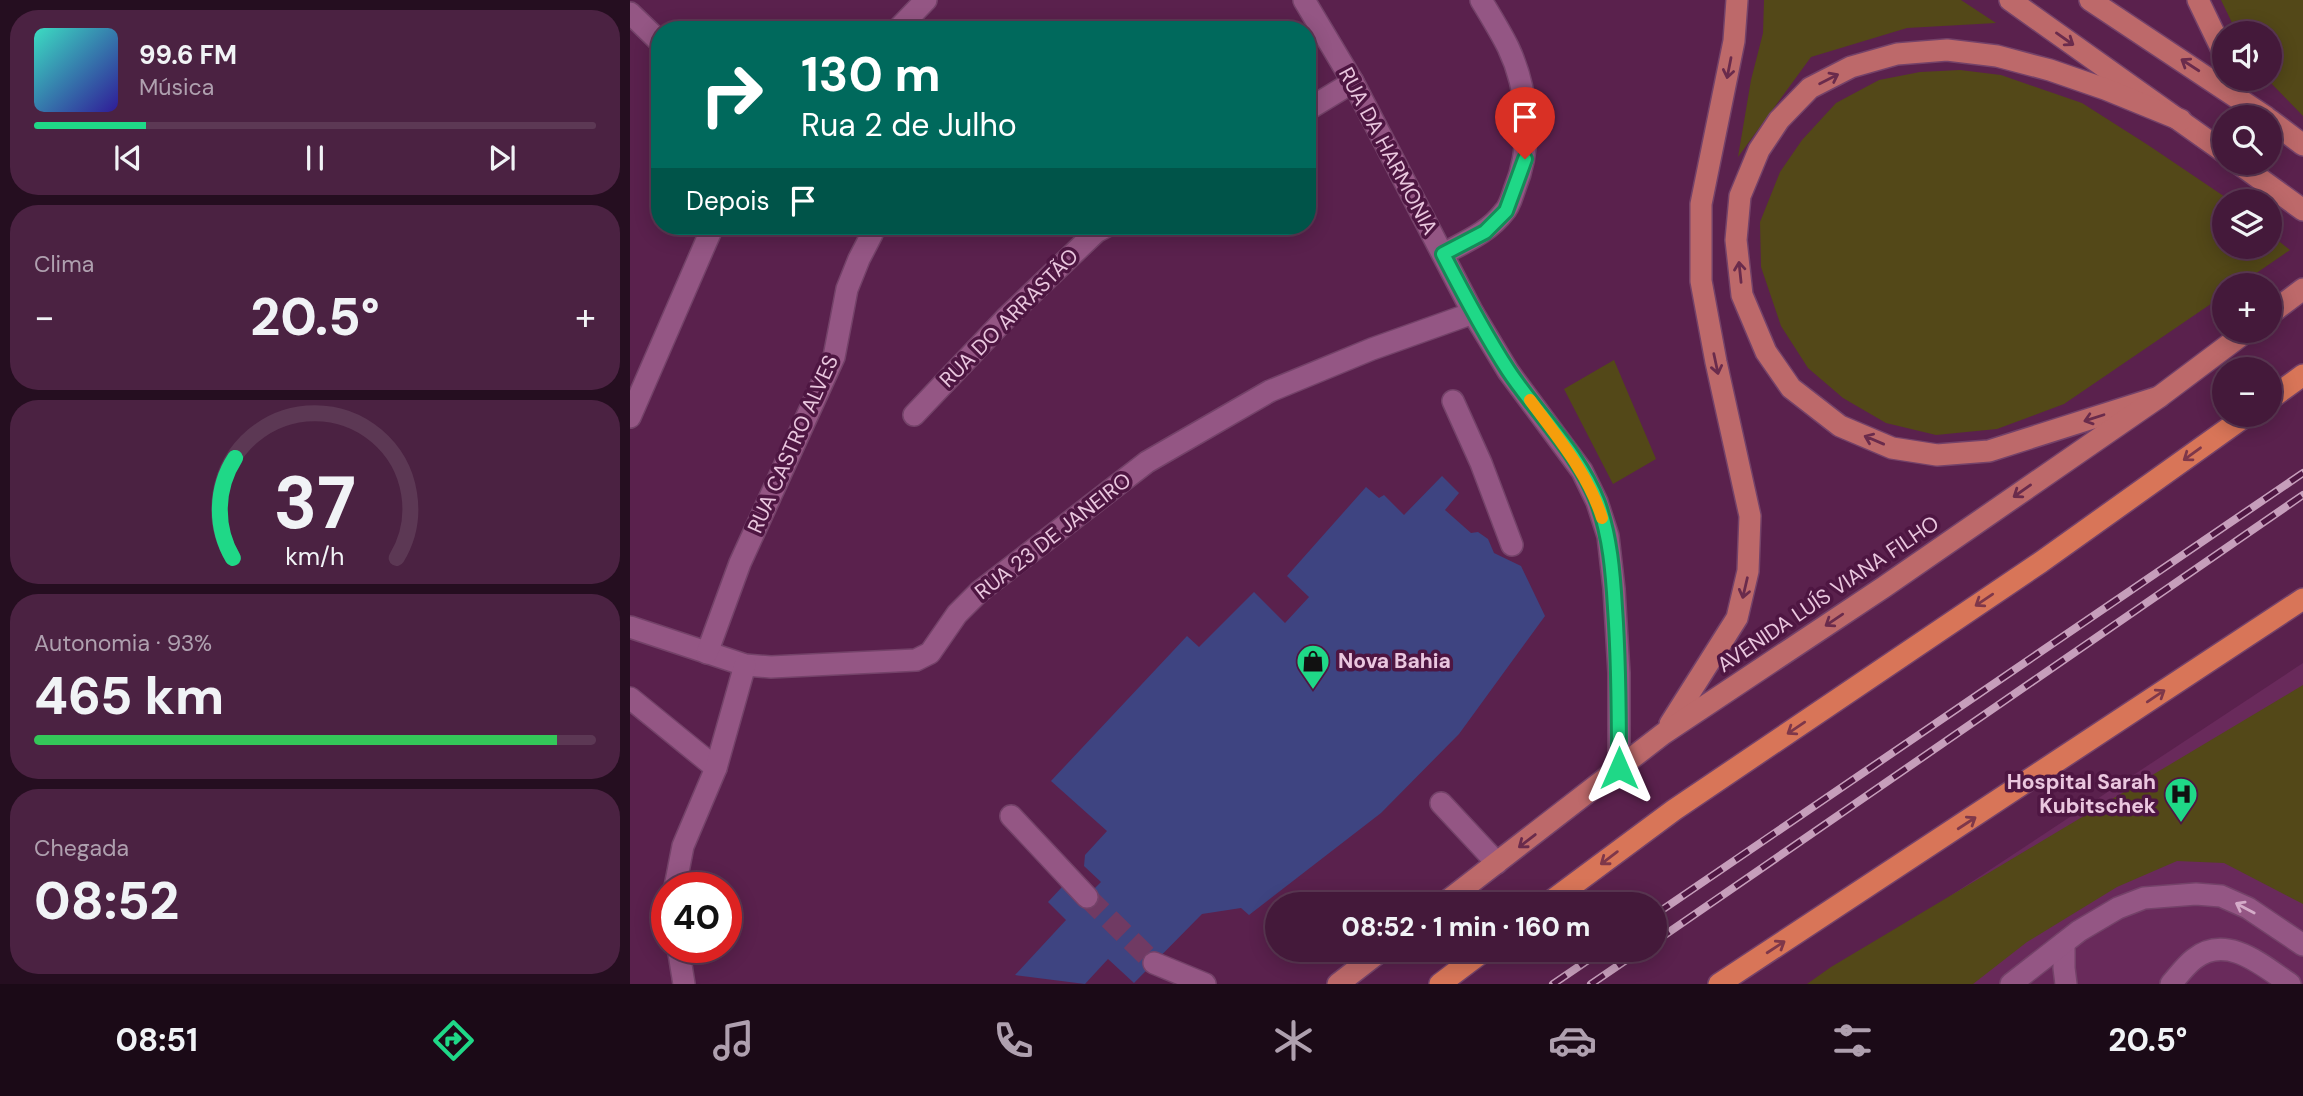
<!DOCTYPE html>
<html lang="pt">
<meta charset="utf-8">
<style>
:root{--surface:#44193a;--page:#4b2242;--text:#f1f3f6;--muted:#afa0af;--line:#5c3854;--accent:#1fd887}
body{margin:0;font-family:"DM Sans",sans-serif;background:var(--page);color:var(--text);height:100vh;display:flex;flex-direction:column;font-size:26px;white-space:nowrap}
*{box-sizing:border-box;margin:0}
p{font-size:23px;color:var(--muted)}
.icon{flex:none;width:38px;height:38px;fill:none;stroke:currentColor;stroke-width:2;stroke-linecap:round;stroke-linejoin:round}
.map{position:relative;flex:1;overflow:hidden}
.details{display:flex;flex-direction:column;gap:10px;padding:10px;background:#250e20;width:630px}
.details>*{flex:none}
.guide{position:absolute;left:21px;top:21px;width:665px;height:214px;border-radius:28px;box-shadow:0 4px 18px #0003,0 0 0 2px var(--line);background:#00695c;color:#fff;overflow:hidden}
.fabs{position:absolute;left:1582px;top:21px;display:grid;gap:14px}
.fabs a{display:grid;place-items:center;width:70px;height:70px;border-radius:50%;background:var(--surface);box-shadow:0 4px 18px #0003,0 0 0 2px var(--line);font-size:35px}
.speed{position:absolute;left:21px;top:872px;display:flex;gap:14px;font-size:35px;font-weight:700;text-align:center}
.speed>*{display:grid;place-content:center;width:91px;height:91px;border-radius:50%;background:var(--surface);box-shadow:0 4px 18px #0003,0 0 0 2px var(--line);line-height:1}
.speed .limit{border:10px solid #d22;background:#fff;color:#111}
.pin{position:absolute;display:grid;place-items:center;width:60px;height:60px;color:#fff;margin:-72px -30px;border-radius:50% 50% 50% 0;rotate:-45deg;box-shadow:0 0 7px #0007}
.pin .icon{rotate:45deg}
.me{position:absolute;width:77px;margin:-38px;rotate:0deg;stroke-linejoin:round;filter:drop-shadow(0 0 5px #0008)}
.turn{display:flex;align-items:center;gap:24px;height:147px;padding:0 35px;font-size:32px}
.turn .icon{width:91px;height:91px;stroke-width:2.5}
.turn b{display:block;font-size:49px;line-height:60px}
.then{display:flex;align-items:center;height:66px;padding:0 35px;background:#0003;gap:14px;font-size:26px}
.big{font-size:52px;font-weight:800;line-height:1.1}
.details .tile{flex:1;display:flex;flex-direction:column;justify-content:center;gap:10px;min-width:0;padding:0 24px;border-radius:28px;background:var(--page)}
.details .dial{align-items:center;gap:0}
.dial svg{height:182px;overflow:visible;fill:none;stroke:var(--line);stroke-width:7;stroke-linecap:round;text-anchor:middle}
.dial text{fill:var(--text);stroke:none}
.song{display:flex;align-items:center;gap:21px}
.cover{width:84px;height:84px;border-radius:10px;background:linear-gradient(135deg,hsl(170 70% 55%),hsl(250 70% 35%))}
.played{height:7px;border-radius:4px;background:linear-gradient(90deg,var(--accent) 20%,var(--line) 20%)}
.keys{display:flex;justify-content:space-around;direction:ltr}
.heat{display:flex;justify-content:space-between;align-items:center;font-size:38px;direction:ltr}
.charge{height:10px;border-radius:5px;background:linear-gradient(90deg,#34c759 93%,var(--line) 0)}
.trip{position:absolute;left:635px;top:892px;width:402px;height:70px;border-radius:35px;background:var(--surface);box-shadow:0 4px 18px #0003,0 0 0 2px var(--line);font-weight:800;line-height:70px;text-align:center}
.tab-bar{display:flex;height:112px;justify-content:space-around;align-items:center;background:#1b0a17;color:var(--muted)}
.tab-bar .icon{width:49px;height:49px}
.tab-bar .current{color:var(--accent)}
.tab-bar b{font-size:32px;color:var(--text)}
main{display:flex;flex:1;min-height:0}
.map>svg:first-child{display:block}
</style>
<main>
<section class="details">
<div class="tile">
<div class="song"><i class="cover"></i><div><b>99.6 FM</b><p>Música</p></div></div>
<div class="played"></div>
<div class="keys"><svg class="icon" aria-label="previous" viewBox="0 0 24 24"><path d="M18 5L8 12l10 7zM5 5v14"/></svg><svg class="icon" aria-label="pause" viewBox="0 0 24 24"><path d="M8 5v14M16 5v14"/></svg><svg class="icon" aria-label="next" viewBox="0 0 24 24"><path d="M6 5l10 7-10 7zM19 5v14"/></svg></div>
</div>
<div class="tile"><p>Clima</p>
<div class="heat"><a>−</a><b class="big">20.5°</b><a>+</a></div>
</div>
<div class="tile dial"><svg viewBox="0 0 100 80">
<path d="M14 69A42 42 0 1 1 86 69"/>
<path d="M14 69A42 42 0 0 1 15 25" stroke="#1fd887"/>
<text x="50" y="56" font-size="32" font-weight="700">37</text>
<text x="50" y="72" font-size="11">km/h</text>
</svg></div>
<div class="tile"><p>Autonomia · 93%</p><b class="big">465 km</b><div class="charge"></div></div>
<div class="tile"><p>Chegada</p><b class="big">08:52</b></div>
</section>
<div class="map">
<svg width="1673" height="984" viewBox="0 0 1673 984">
<rect width="100%" height="100%" fill="#5a214d"/>
<polygon fill="#692a5b" points="1673,663 1673,984 1187,984"/>
<g fill="#534818">
<polygon points="1134,0 1331,0 1366,23 1277,28 1181,57 1108,157 1121,80 1133,33"/>
<polygon points="1591,0 1673,0 1673,116 1637,79 1640,79 1640,33 1607,33"/>
<polygon points="1330,70 1371,75 1452,103 1518,145 1601,201 1594,201 1594,247 1640,247 1640,234 1660,250 1609,285 1594,285 1594,295 1434,404 1367,429 1306,435 1256,423 1213,398 1178,368 1151,326 1131,267 1130,222 1150,172 1172,140 1206,103 1249,80 1290,72"/>
<polygon points="984,360 1026,459 983,484 934,389"/>
<polygon points="1673,685 1673,904 1594,863 1547,861 1487,887 1397,942 1343,984 1177,984 1201,967"/>
</g>
<polygon fill="#3e4481" points="812,476 829,493 815,510 841,533 848,532 858,539 864,553 891,566 915,616 829,734 751,813 619,915 611,908 572,914 504,983 478,959 455,984 385,975 436,920 418,902 432,887 449,904 471,882 454,866 455,855 477,831 421,781 557,636 569,647 624,592 655,623 679,597 657,576 736,487 749,498 754,495 774,515"/>
<g fill="none" stroke-linecap="round" stroke-linejoin="round">
<polyline stroke="#703a63" stroke-width="21" stroke-dasharray="21 10" stroke-linecap="butt" points="457,897 524,963"/>
<defs>
<g id="minor">
<polyline points="674,0 723,82 843,313 878,371 952,471 967,502 978,536 984,589 989,673 989,768"/>
<polyline points="0,13 30,42"/>
<polyline points="267,30 296,0"/>
<polyline points="677,110 723,82"/>
<path d="M813 254C835 242 859 232 874 212 880 206 882 196 885 188 903 144 898 89 878 47 870 31 860 15 851 0"/>
<polyline points="823,401 851,463 882,545"/>
<polyline points="284,415 376,318 466,232 477,226"/>
<polyline points="0,417 83,226"/>
<polyline points="0,627 115,665 141,667 286,660 300,653 327,614 349,592 517,462 640,391 742,349 843,313"/>
<polyline points="77,653 110,563 204,357 217,289 229,259 242,234"/>
<polyline points="0,698 86,768"/>
<polyline points="811,803 867,863"/>
<polyline points="381,816 457,897"/>
<polyline points="45,887 53,846 86,768 115,665"/>
<polyline points="1434,943 1434,968 1436,984"/>
<polyline points="48,947 54,984"/>
<polyline points="524,963 575,984"/>
<polyline points="1381,984 1449,931 1488,908 1514,898 1566,894 1591,896 1618,908 1673,945"/>
<path d="M1541 984C1548 976 1555 966 1564 959 1597 933 1633 966 1660 984"/>
</g>
<g id="major">
<polyline points="1380,0 1594,152"/>
<polyline points="1460,0 1636,117"/>
<polyline points="1568,0 1594,54"/>
<polyline points="1640,120 1673,145"/>
<polyline points="1608,163 1673,210"/>
<polyline points="1640,314 1673,289"/>
<polyline points="1529,397 1359,451 1307,455 1262,448 1210,426 1161,388 1136,352 1112,295 1106,240 1110,196 1129,150 1149,120 1180,88 1221,67 1267,54 1317,50 1367,56 1420,70 1475,89 1551,120"/>
<polyline points="1040,724 1107,618 1118,571 1120,516 1086,362 1071,281 1071,204 1104,41 1107,0"/>
<polyline points="812,905 1033,734 1254,587 1529,397 1617,331"/>
<polyline points="708,984 752,950"/>
</g>
<g id="highway">
<polyline points="1640,399 1673,375"/>
<polyline points="916,905 1044,810 1411,562 1617,415"/>
<polyline points="810,984 855,950"/>
<polyline points="1089,984 1673,599"/>
</g>
</defs>
<use href="#minor" stroke="#744269" stroke-width="24"/>
<use href="#major" stroke="#744269" stroke-width="24"/>
<use href="#highway" stroke="#744269" stroke-width="24"/>
<use href="#minor" stroke="#945684" stroke-width="21"/>
<use href="#major" stroke="#bd696a" stroke-width="21"/>
<use href="#highway" stroke="#d87558" stroke-width="21"/>
<defs>
<g id="rail">
<polyline points="1026,914 1673,473"/>
<polyline points="1026,941 1673,495"/>
<polyline points="923,984 973,950"/>
<polyline points="961,984 1011,950"/>
</g>
</defs>
<use href="#rail" stroke="#c69ebb" stroke-width="8"/>
<use href="#rail" stroke="#4e1642" stroke-width="5" stroke-dasharray="16" stroke-linecap="butt"/>
</g>
<defs><path id="oneway-shaft" d="M-6 0H5M1.5-3L5.5 0L1.5 3" fill="none" stroke-width="1.6" stroke-linecap="round" stroke-linejoin="round" transform="scale(1.75)"/></defs>
<g stroke="#6a2b4c">
<use href="#oneway-shaft" transform="translate(1435 39) rotate(35)"/>
<use href="#oneway-shaft" transform="translate(1560 65) rotate(-147)"/>
<use href="#oneway-shaft" transform="translate(1099 68) rotate(101)"/>
<use href="#oneway-shaft" transform="translate(1199 79) rotate(-27)"/>
<use href="#oneway-shaft" transform="translate(1110 272) rotate(-96)"/>
<use href="#oneway-shaft" transform="translate(1086 364) rotate(78)"/>
<use href="#oneway-shaft" transform="translate(1464 418) rotate(162)"/>
<use href="#oneway-shaft" transform="translate(1244 440) rotate(-157)"/>
<use href="#oneway-shaft" transform="translate(1392 491) rotate(145)"/>
<use href="#oneway-shaft" transform="translate(1115 588) rotate(103)"/>
<use href="#oneway-shaft" transform="translate(1204 620) rotate(146)"/>
<use href="#oneway-shaft" transform="translate(897 841) rotate(142)"/>
</g>
<g stroke="#7e374a">
<use href="#oneway-shaft" transform="translate(1562 454) rotate(144)"/>
<use href="#oneway-shaft" transform="translate(1354 600) rotate(146)"/>
<use href="#oneway-shaft" transform="translate(1526 696) rotate(-34)"/>
<use href="#oneway-shaft" transform="translate(1166 728) rotate(146)"/>
<use href="#oneway-shaft" transform="translate(1337 823) rotate(-33)"/>
<use href="#oneway-shaft" transform="translate(979 858) rotate(143)"/>
<use href="#oneway-shaft" transform="translate(1146 947) rotate(-33)"/>
</g>
<use stroke="#d4abc8" href="#oneway-shaft" transform="translate(1615 908) rotate(-152)"/>
<g fill="none" stroke-linecap="round" stroke-linejoin="round">
<defs>
<path id="route" d="M895 159 876 211 855 232 813 254C833 293 854 333 878 370 907 414 949 453 968 503 980 536 983 573 985 608 989 662 989 715 989 768"/>
</defs>
<use href="#route" stroke="#148c58" stroke-width="18"/>
<use href="#route" stroke="#1fd887" stroke-width="12"/>
<path stroke="#f59e0b" stroke-width="12" d="M900 400C927 437 958 473 972 518"/>
</g>
<defs>
<symbol id="shop-pin" viewBox="-11 -11 22 30"><path d="M0 17L-7.5 6A9.5 9.5 0 1 1 7.5 6Z" fill="#1fd887" stroke="#4e1642"/><path d="M-5-2.5h2.3a2.7 3.5 0 0 1 5.4 0H5L5.5 6h-11ZM-1.5-2.5h3a1.5 2.3 0 0 0-3 0Z" fill="#111"/></symbol>
<symbol id="hospital-pin" viewBox="-11 -11 22 30"><path d="M0 17L-7.5 6A9.5 9.5 0 1 1 7.5 6Z" fill="#1fd887" stroke="#4e1642"/><path d="M-5-5h3v3.5h4V-5h3V5h-3V1.5h-4V5h-3Z" fill="#111"/></symbol>
</defs>
<g fill-rule="evenodd">
<use href="#shop-pin" x="664" y="642" width="38" height="52"/>
<use href="#hospital-pin" x="1532" y="775" width="38" height="52"/>
</g>
<g text-anchor="middle" dominant-baseline="central" stroke-width="7" stroke-linejoin="round" paint-order="stroke">
<g font-size="21" fill="#eac7df" stroke="#4e1642">
<text transform="translate(758 151) rotate(62)">RUA DA HARMONIA</text>
<text transform="translate(379 318) rotate(-45)">RUA DO ARRASTÃO</text>
<text transform="translate(163 444) rotate(-66)">RUA CASTRO ALVES</text>
<text transform="translate(423 536) rotate(-38)">RUA 23 DE JANEIRO</text>
<text transform="translate(1198 594) rotate(-34)">AVENIDA LUÍS VIANA FILHO</text>
</g>
<g font-size="21" font-weight="bold" fill="#eac7df" stroke="#4e1642" text-anchor="start">
<text x="708" y="661">Nova Bahia</text>
<text x="1526" y="782" text-anchor="end">Hospital Sarah<tspan x="1526" dy="24">Kubitschek</tspan></text>
</g>
</g>
</svg>
<div class="fabs">
<a><svg class="icon" aria-label="sound" viewBox="0 0 24 24"><path d="M4 9h4l5-4v14l-5-4H4zM17 9q2 3 0 6"/></svg></a>
<a><svg class="icon" aria-label="search" viewBox="0 0 24 24"><circle cx="10" cy="10" r="6"/><path d="M15 15l6 6"/></svg></a>
<a><svg class="icon" aria-label="layers" viewBox="0 0 24 24"><path d="M12 4l9 5-9 5-9-5zM3 14l9 5 9-5"/></svg></a>
<a>+</a>
<a>−</a>
</div>
<div class="speed"><div class="limit">40</div></div>
<div class="pin" style="left:895px;top:159px;background:#d93025"><svg class="icon" aria-label="arrive" viewBox="0 0 24 24"><path d="M6 21V4h12l-3 4 3 4H6"/></svg></div>
<svg class="me" style="left:989px;top:768px" viewBox="-20 -20 40 40"><path d="M0-17L14 15 0 8-14 15z" fill="#1fd887" stroke="#fff" stroke-width="4"/></svg>
<div class="trip">08:52 · 1 min · 160 m</div>
<div class="guide">
<div class="turn"><svg class="icon" aria-label="right" viewBox="0 0 24 24"><path d="M7 20v-9h11M14 6l5 5-5 5"/></svg><div><b>130 m</b>Rua 2 de Julho</div></div>
<div class="then">Depois<svg class="icon" aria-label="arrive" viewBox="0 0 24 24"><path d="M6 21V4h12l-3 4 3 4H6"/></svg></div>
</div>
</div>
</main>
<nav class="tab-bar">
<b>08:51</b>
<svg class="icon current" aria-label="directions" viewBox="0 0 24 24"><path d="M12 3l9 9-9 9-9-9zM9 14v-3h6M13 9l2 2-2 2"/></svg>
<svg class="icon" aria-label="music" viewBox="0 0 24 24"><path d="M9 18V5l10-2v13"/><circle cx="6" cy="18" r="3"/><circle cx="16" cy="16" r="3"/></svg>
<svg class="icon" aria-label="phone" viewBox="0 0 24 24"><path d="M5 4h4l2 5-3 2q2 4 5 5l2-3 5 2v4C11 20 4 13 5 4z"/></svg>
<svg class="icon" aria-label="climate" viewBox="0 0 24 24"><path d="M12 3v18M4 7l16 10M4 17L20 7"/></svg>
<svg class="icon" aria-label="car" viewBox="0 0 24 24"><path d="M5 17H2v-5l4-1 3-4h7l3 4 3 1v5h-3M9 17h6M6 11h13"/><circle cx="7" cy="17" r="2"/><circle cx="17" cy="17" r="2"/></svg>
<svg class="icon" aria-label="filters" viewBox="0 0 24 24"><path d="M4 7h16M4 17h16"/><circle cx="9" cy="7" r="2"/><circle cx="15" cy="17" r="2"/></svg>
<b>20.5°</b>
</nav>
